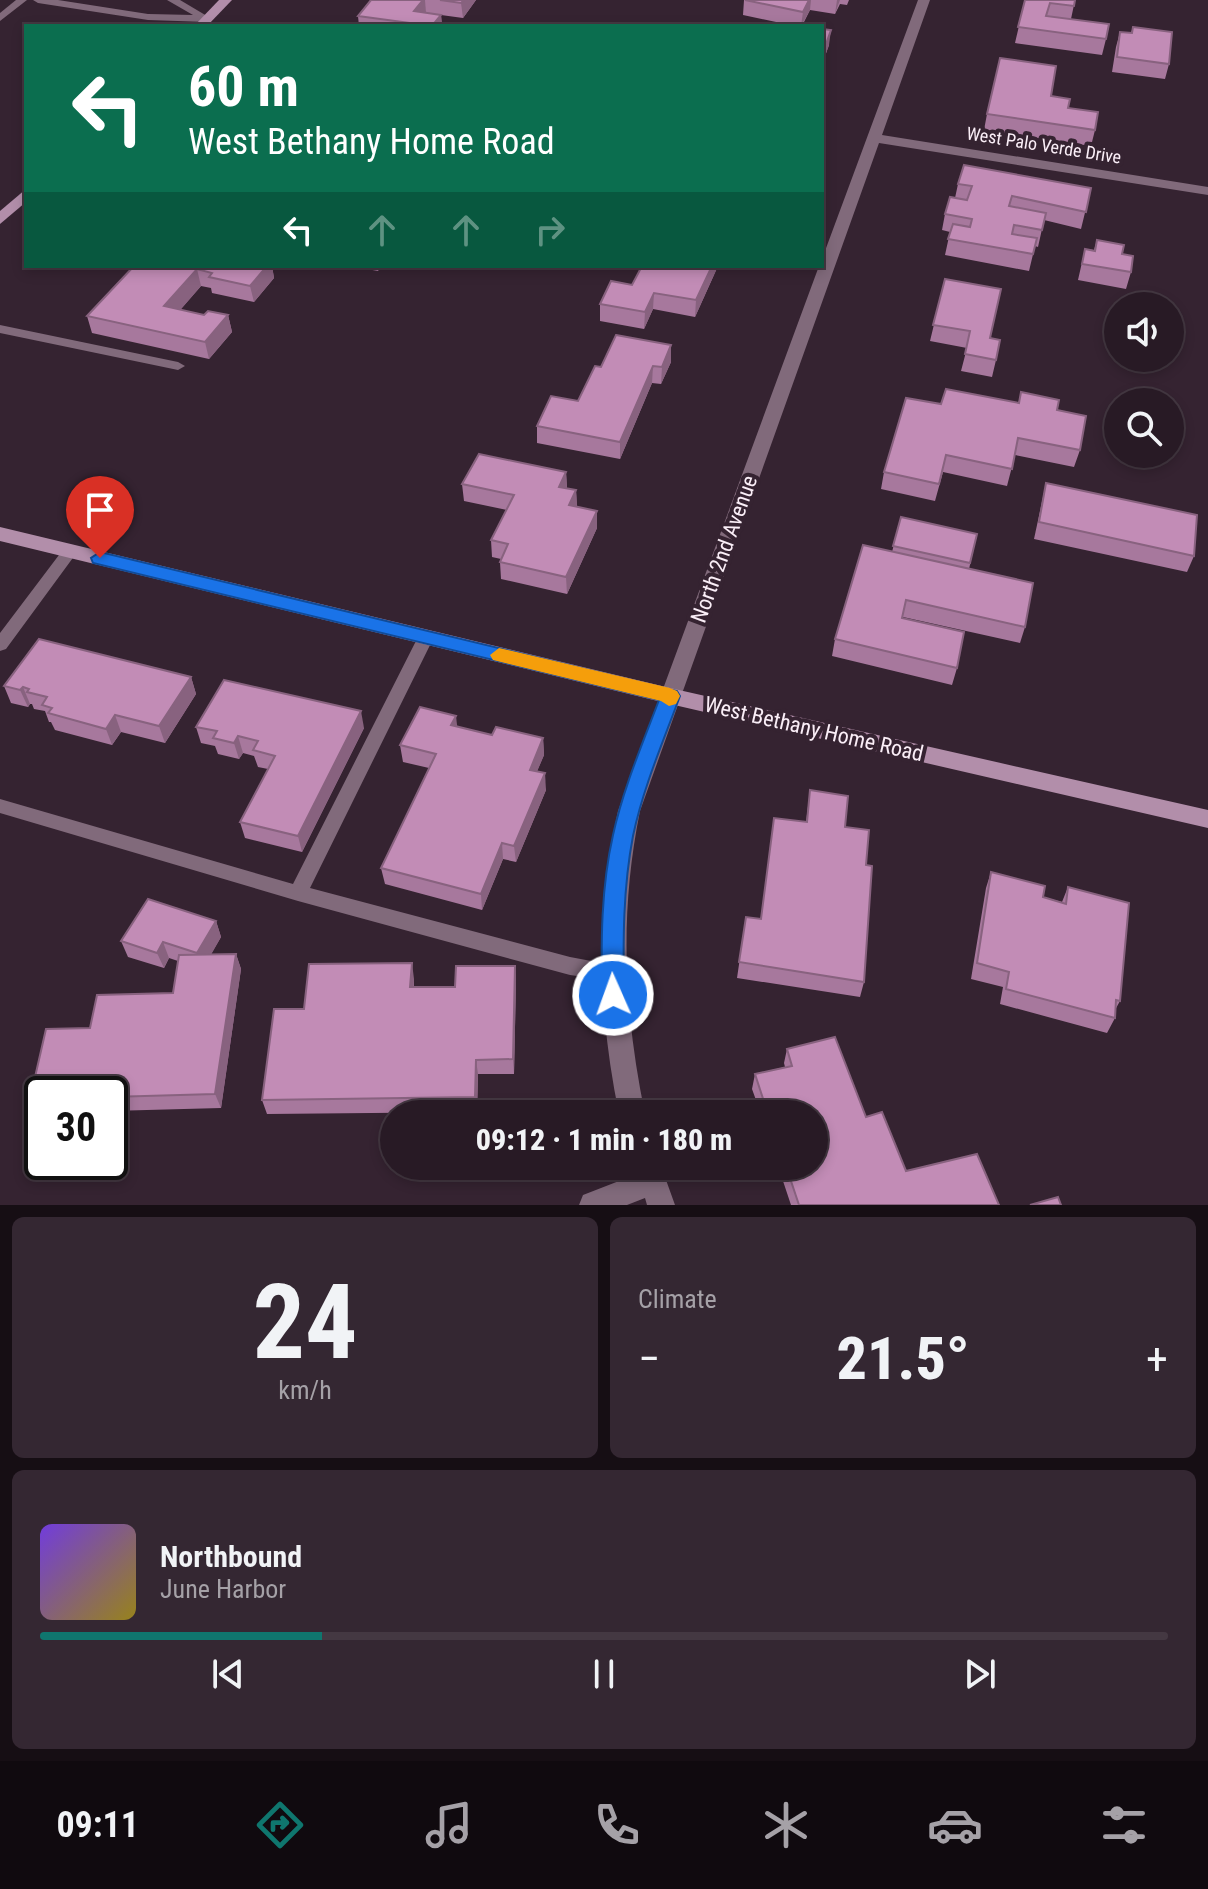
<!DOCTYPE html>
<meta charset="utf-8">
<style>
:root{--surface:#281a25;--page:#342732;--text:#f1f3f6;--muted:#a5a1a7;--line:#443842;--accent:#0f766e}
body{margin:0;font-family:"Roboto Condensed",sans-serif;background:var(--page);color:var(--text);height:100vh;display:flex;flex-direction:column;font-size:30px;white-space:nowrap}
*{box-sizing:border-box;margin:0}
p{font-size:26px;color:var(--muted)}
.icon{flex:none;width:44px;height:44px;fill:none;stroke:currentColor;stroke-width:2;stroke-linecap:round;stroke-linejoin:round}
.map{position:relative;height:1205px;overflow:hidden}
.panel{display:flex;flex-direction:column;gap:12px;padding:12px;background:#160e14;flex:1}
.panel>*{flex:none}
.hud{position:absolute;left:24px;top:24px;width:800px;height:244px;border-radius:0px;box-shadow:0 4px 12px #0003,0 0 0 2px var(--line);background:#0b6e4f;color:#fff;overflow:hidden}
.fabs{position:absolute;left:1104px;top:292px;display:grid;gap:16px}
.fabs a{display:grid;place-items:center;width:80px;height:80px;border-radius:50%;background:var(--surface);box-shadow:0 4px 12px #0003,0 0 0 2px var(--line);font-size:40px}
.speed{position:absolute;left:24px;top:1076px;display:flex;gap:16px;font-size:40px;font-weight:700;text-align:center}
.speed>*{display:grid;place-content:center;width:104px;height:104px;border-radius:50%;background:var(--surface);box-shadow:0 4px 12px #0003,0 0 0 2px var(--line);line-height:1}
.speed .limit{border:4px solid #111;border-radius:12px;background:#fff;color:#111}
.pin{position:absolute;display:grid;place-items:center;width:68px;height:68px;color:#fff;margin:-82px -34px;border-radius:50% 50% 50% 0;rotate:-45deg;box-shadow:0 0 8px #0007}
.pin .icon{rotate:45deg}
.me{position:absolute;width:88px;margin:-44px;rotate:358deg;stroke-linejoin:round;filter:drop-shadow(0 0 6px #0008)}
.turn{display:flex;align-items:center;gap:28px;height:168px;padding:0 32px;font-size:36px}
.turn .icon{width:104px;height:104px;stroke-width:2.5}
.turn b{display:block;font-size:56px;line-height:68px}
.lanes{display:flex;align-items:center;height:76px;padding:0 32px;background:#0003;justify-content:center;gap:40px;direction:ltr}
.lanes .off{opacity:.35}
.big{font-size:60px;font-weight:800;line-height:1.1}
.panel .widget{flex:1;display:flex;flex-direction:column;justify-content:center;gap:12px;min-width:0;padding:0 28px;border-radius:12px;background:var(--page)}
.panel .dial{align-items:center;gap:0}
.dial b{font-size:104px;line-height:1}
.song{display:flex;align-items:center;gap:24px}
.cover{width:96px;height:96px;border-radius:12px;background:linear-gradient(135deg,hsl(260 70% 55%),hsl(50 70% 35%))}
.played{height:8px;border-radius:4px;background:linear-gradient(90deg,var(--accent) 25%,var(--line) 25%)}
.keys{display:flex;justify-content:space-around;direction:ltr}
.heat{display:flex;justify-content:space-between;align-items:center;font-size:44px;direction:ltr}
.panel .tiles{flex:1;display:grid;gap:12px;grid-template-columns:1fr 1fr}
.widget:last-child{grid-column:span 2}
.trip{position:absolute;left:380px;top:1100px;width:448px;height:80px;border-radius:40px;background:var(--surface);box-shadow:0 4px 12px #0003,0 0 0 2px var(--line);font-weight:800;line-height:80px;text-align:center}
.dock{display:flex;height:128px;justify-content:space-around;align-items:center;background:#100a0f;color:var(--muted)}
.dock .icon{width:56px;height:56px}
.dock .current{color:var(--accent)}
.dock b{font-size:36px;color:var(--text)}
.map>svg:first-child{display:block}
</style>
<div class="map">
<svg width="1208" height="1205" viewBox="0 0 1208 1205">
<rect width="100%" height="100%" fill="#352331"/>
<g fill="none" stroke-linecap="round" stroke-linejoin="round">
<g fill="#816a7b" fill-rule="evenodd">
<polygon points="16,0 27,0 0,21 0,13"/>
<polygon points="33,0 58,0 148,14 193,15 167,0 180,0 212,19 207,22 148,20 38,3"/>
<polygon points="0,325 178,362 185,366 178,370 0,333"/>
<polygon points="70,546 75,547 78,551 75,555 6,649 0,651 0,633 65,547"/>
<polygon points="426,631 432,633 434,637 310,888 570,957 618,966 621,972 618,978 611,981 570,975 298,901 0,813 0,799 293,884 418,637 420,633"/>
</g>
<g fill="#816a7b" fill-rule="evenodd">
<path d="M918 0H930L882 135 1208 187V195L879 143 640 811C619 914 624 1012 645 1114H619C598 1011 595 914 618 811L819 266H822V259Z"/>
<polygon points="635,1166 661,1166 675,1205 647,1205 645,1198 627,1205 579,1205 583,1195 637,1174"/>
</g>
<g fill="#b28eaa" fill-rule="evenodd">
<polygon points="219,0 232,0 207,26 194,26"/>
<polygon points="26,189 26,202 0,224 0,211"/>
<polygon points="0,527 670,688 1208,810 1208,828 670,704 0,541"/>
</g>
</g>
<g fill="#a7789d">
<polygon points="371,0 476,0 463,18 441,15 442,26 359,26 358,16"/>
<polygon points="744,0 849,0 847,5 840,4 835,14 810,10 802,26 795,26 743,15"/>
<polygon points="1025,0 1075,0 1071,19 1106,39 1102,55 1015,43"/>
<polygon points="1133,27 1169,64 1165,79 1112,72 1116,47 1120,32 1131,33"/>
<polygon points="822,29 829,45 824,59 822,59"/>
<polygon points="1051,96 1068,108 1095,130 1091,146 984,130 987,114"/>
<polygon points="958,184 1091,188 1081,229 1044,220 1038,247 1035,246 1029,271 945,255 950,232 942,230 945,214 955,198"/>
<polygon points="1097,240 1122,254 1131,272 1126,289 1078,280 1085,249 1094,250"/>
<polygon points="134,266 272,266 274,278 254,302 212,293 211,288 201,286 180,310 204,315 228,315 232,332 209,359 92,333 87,316"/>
<polygon points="350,266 381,266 378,271"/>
<polygon points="718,266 695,317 653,309 644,329 600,321 600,304 632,285"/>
<polygon points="945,279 990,338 996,360 992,377 961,371 967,348 930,341"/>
<polygon points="671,362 661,384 652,383 620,459 537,443 537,426 578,401 601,367"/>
<polygon points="941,404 1057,410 1080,450 1074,467 1015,455 1007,486 943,472 935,501 881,489 884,472"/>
<polygon points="566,472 567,488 576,490 577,507 597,511 597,528 567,594 501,579 500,562 501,559 492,557 491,540 507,510 464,501 462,484"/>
<polygon points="1046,483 1194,556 1187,572 1034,539"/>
<polygon points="901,517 977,534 969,569 1025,627 1020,643 903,617 902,618 957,668 952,685 832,656 835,639 892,552"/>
<polygon points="191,677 196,694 165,743 121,732 112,745 55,730 51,722 49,722 45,711 34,709 32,704 30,704 28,707 11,703 4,686"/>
<polygon points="196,727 364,728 302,852 245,838 240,822 268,769 258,767 254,756 243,753 239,759 218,754 215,746 201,743"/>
<polygon points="457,727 492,735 543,738 544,755 537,771 546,790 516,862 503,859 482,910 385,884 381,868 429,768 403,762 400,745"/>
<polygon points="810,790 845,827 866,865 864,982 860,997 737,978 746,917 761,919 806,822"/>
<polygon points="991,872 1043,897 1062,902 1068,887 1120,1001 1115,1010 1115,1018 1107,1033 1000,1004 1003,987 971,979 986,888"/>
<polygon points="216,921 221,937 211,954 236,954 241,969 221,1108 110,1111 110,1094 42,1094 42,1113 39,1114 30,1099 90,1028 173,993 178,961 169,958 164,968 128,957 121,941"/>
<polygon points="515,966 516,981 514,1074 478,1074 477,1112 267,1114 262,1100 304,1009 414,979 414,987 455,987"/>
<polygon points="787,1049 866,1117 906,1171 999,1205 791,1205 778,1166 814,1166 814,1114 761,1114 752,1089 755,1074 785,1067 784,1063"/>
</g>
<g fill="#88627f">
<polygon points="423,0 425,0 426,13 414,11"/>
<polygon points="464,0 476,0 463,18 461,3"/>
<polygon points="809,0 811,0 810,10 801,26 803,12"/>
<polygon points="837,0 840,0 835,14"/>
<polygon points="441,15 442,26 432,26"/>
<polygon points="831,30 829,45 824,59 826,44"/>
<polygon points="267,266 272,266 274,278 254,302 250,286"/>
<polygon points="712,266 718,266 695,317 696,300"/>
<polygon points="197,269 201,286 169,323 164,306"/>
<polygon points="654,293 653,309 644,329 645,312"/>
<polygon points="228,315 232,332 209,359 205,342"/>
<polygon points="671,345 671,362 661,384 662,367"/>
<polygon points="653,366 652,383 620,459 620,442"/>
<polygon points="566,472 567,489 559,487"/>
<polygon points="576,490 577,507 569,505"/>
<polygon points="597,511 597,528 567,594 566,577"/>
<polygon points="191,677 196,694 165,743 159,726"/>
<polygon points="23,687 30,704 28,707 20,690"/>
<polygon points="361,711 364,728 302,852 298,836"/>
<polygon points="115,715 121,732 112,745 106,729"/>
<polygon points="456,716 458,733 451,725"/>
<polygon points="238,736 243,753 239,759 234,743"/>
<polygon points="543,738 544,755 531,786 530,770"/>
<polygon points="545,773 546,790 516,862 514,846"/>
<polygon points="502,843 503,859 482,910 481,894"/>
<polygon points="216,921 221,937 203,969 197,953"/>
<polygon points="163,942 169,958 164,968 157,953"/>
<polygon points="236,954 241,969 221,1108 215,1094"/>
<polygon points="412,963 414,979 413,1002 410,987"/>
<polygon points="515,966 516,981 514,1074 513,1059"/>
<polygon points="476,1060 478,1074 477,1112 475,1097"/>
</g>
<g fill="#c28cb6" stroke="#88627f" stroke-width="2">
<polygon points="371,0 423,0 414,11 441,15 432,26 358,16"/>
<polygon points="440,0 464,0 461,3"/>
<polygon points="745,0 809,0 803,12"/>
<polygon points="1025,0 1075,0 1074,6 1050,3 1046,16 1109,24 1106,39 1018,27"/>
<polygon points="1133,27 1172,32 1169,64 1117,57 1120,32 1132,33"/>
<polygon points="822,29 831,30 826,44 822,43"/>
<polygon points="1000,58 1056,66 1051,96 1070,99 1068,108 1098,112 1095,130 987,114"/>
<polygon points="964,165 1091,188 1086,212 1012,196 1009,206 1046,213 1042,230 1014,225 1012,234 1037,238 1033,254 948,239 953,224 970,227 972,219 945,214 950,197 967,200 972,186 958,184"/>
<polygon points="1097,240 1124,245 1122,254 1133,256 1131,272 1082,264 1085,249 1095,251"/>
<polygon points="134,266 267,266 250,286 209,277 212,273 197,269 164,306 204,315 208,311 228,315 205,342 87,316"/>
<polygon points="642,266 712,266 696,300 654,293 645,312 600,304 611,281 632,285"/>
<polygon points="945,279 1001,289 990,338 1000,340 996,360 965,354 970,331 933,325"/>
<polygon points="616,335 671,345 662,367 653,366 620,442 537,426 551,396 578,401 595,366 601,367"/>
<polygon points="946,389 1019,403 1021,392 1059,400 1057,410 1086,416 1080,450 1018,438 1012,469 946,455 939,484 884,472 906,398 941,404"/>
<polygon points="479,454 566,472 559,487 576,490 569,505 597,511 566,577 500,562 508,544 491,540 514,495 462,484"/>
<polygon points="1046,483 1197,515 1194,556 1039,522"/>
<polygon points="901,517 977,534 970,563 893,546"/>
<polygon points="863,545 1033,583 1025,627 906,600 902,618 964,632 957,668 835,639"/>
<polygon points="39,639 191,677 159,726 115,715 106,729 48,713 52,708 42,705 47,697 27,692 29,689 23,687 20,690 4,686"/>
<polygon points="224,680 361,711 298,836 240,822 275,756 253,750 258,741 238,736 234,743 213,738 217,731 196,727"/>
<polygon points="420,707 456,716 451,725 492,735 496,727 543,738 530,770 545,773 514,846 502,843 481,894 381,868 436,754 400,745"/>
<polygon points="810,790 848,796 845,827 869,830 866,865 872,866 864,982 739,962 746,917 761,919 774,818 807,822"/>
<polygon points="991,872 1045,886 1043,897 1066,904 1068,887 1129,903 1120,1001 1116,1000 1115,1018 1006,989 1009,972 977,963"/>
<polygon points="148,899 216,921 197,953 163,942 157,953 121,941"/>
<polygon points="236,954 215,1094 110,1097 110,1094 42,1094 42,1099 30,1099 46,1029 90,1028 97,995 173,993 179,955"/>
<polygon points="412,963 410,987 455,987 456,966 515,966 513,1059 476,1060 475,1097 262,1100 274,1009 304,1009 309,964"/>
<polygon points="835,1037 866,1117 882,1112 906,1171 977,1154 999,1205 799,1205 786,1166 814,1166 814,1114 768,1114 755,1074 792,1066 787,1049"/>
<polygon points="1058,1197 1061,1205 1030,1205"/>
</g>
<path fill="#1a73e8" stroke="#114b97" stroke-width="2" d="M100 552 677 691 680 696C663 742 643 788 633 836 623 888 623 941 624 995L621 1002 613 1005 605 1002 602 995C601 941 601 888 613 835 623 789 642 745 659 700L93 563 91 558Z"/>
<polygon fill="#f59e0b" points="499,648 670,688 677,691 680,696 676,704 669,706 661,701 493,660 490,655"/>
<g text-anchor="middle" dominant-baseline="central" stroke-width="8" stroke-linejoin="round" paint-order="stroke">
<g font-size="18" fill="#faeef7" stroke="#352331">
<text transform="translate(1044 145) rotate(9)">West Palo Verde Drive</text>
</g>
<g font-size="22" fill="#faeef7" stroke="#352331">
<text transform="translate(724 549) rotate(-70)">North 2nd Avenue</text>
<text transform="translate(814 729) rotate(13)">West Bethany Home Road</text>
</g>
</g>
</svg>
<div class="fabs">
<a><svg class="icon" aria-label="sound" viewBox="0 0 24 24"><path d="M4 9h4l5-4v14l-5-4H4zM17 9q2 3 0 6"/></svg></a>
<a><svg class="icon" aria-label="search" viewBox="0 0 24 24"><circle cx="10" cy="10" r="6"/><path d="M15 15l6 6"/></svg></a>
</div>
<div class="speed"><div class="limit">30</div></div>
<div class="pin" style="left:100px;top:558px;background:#d93025"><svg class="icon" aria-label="arrive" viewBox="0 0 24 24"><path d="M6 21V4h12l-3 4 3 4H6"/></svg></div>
<svg class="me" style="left:613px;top:995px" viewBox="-20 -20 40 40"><circle r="17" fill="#1a73e8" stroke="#fff" stroke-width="3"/><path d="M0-11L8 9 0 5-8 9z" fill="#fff"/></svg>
<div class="trip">09:12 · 1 min · 180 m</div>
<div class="hud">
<div class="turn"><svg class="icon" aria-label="left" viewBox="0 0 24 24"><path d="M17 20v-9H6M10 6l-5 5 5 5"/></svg><div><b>60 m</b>West Bethany Home Road</div></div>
<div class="lanes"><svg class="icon" aria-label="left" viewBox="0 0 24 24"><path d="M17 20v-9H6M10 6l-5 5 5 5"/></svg><svg class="icon off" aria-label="ahead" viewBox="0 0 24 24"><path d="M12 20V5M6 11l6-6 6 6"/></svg><svg class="icon off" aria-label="ahead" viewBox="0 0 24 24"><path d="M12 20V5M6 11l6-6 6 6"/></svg><svg class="icon off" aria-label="right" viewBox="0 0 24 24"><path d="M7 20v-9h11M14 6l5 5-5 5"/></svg></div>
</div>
</div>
<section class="panel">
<div class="tiles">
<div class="widget dial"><b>24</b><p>km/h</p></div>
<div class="widget"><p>Climate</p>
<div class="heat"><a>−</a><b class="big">21.5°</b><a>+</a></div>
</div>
<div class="widget">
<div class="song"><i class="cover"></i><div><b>Northbound</b><p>June Harbor</p></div></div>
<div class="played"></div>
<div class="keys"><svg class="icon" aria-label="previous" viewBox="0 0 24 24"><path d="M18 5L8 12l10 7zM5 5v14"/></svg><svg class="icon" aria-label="pause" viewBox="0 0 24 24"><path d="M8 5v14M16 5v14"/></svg><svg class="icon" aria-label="next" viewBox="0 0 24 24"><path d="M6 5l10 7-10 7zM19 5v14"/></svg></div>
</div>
</div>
</section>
<nav class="dock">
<b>09:11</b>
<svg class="icon current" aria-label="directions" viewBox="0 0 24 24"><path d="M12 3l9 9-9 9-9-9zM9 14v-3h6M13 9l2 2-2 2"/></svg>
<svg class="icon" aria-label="music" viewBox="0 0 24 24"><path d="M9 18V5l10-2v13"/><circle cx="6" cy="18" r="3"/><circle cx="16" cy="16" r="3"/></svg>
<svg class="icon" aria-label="phone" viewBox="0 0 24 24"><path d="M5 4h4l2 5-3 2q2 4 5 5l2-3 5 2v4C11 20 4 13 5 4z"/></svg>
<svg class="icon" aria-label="climate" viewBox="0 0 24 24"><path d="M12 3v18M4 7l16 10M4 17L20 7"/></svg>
<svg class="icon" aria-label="car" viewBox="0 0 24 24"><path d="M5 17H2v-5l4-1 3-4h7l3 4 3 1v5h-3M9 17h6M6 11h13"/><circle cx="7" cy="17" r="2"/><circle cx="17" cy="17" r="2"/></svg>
<svg class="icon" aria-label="filters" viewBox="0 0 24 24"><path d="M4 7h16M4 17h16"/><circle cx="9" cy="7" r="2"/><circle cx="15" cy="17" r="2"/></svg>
</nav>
